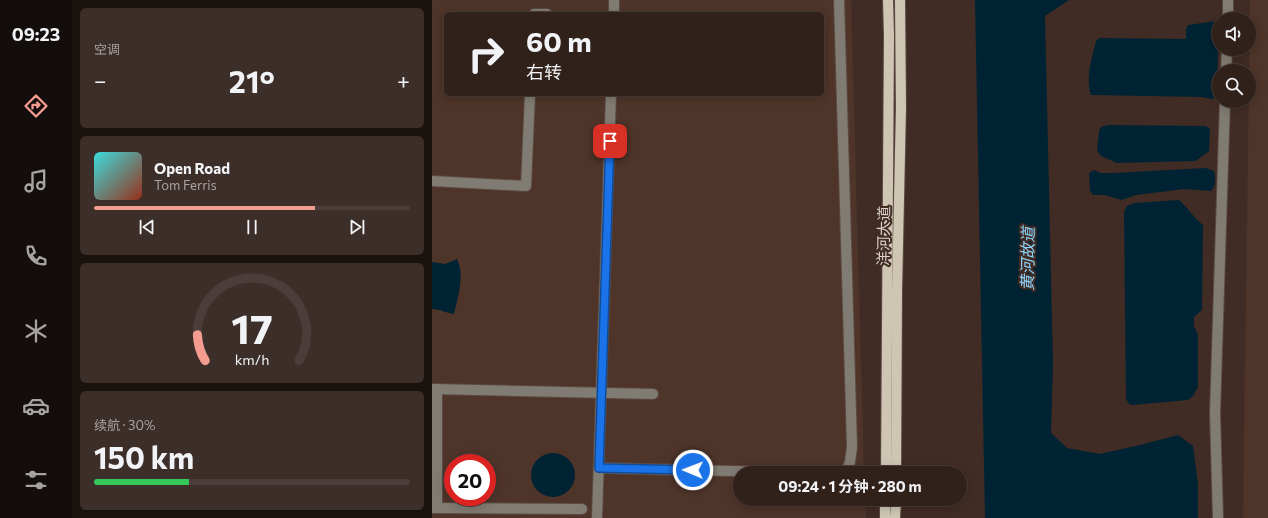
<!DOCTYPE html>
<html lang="zh">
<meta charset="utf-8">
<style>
:root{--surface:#30211b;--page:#3c2e28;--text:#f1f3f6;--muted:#a8a3a3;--line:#4b3e3a;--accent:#f59c91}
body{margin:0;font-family:Commissioner,"Noto Sans SC",sans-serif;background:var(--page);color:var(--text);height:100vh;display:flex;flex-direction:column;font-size:15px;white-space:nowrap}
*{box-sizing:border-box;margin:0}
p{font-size:13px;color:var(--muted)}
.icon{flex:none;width:22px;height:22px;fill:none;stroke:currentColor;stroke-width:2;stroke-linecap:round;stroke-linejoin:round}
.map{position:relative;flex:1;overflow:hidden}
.side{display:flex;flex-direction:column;gap:8px;padding:8px;background:#1a120f;width:360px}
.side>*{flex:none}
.top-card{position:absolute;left:12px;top:12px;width:380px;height:84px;border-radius:6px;box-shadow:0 2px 10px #0003,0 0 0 1px var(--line);background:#30211b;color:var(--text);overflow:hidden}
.tools{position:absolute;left:780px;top:12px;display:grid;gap:8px}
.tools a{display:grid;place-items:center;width:44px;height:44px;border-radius:50%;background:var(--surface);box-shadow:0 2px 10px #0003,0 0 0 1px var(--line);font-size:20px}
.speed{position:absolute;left:12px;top:454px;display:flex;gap:8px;font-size:20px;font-weight:700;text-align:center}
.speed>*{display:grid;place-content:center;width:52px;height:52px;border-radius:50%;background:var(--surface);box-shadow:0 2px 10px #0003,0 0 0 1px var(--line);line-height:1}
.speed .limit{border:6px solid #d22;background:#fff;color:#111}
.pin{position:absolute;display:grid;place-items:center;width:34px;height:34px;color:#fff;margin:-17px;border-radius:8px;box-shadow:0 2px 6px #0006}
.me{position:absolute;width:44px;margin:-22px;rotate:271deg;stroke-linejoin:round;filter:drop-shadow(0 0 3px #0008)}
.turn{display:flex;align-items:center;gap:14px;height:84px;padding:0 16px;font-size:18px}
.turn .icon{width:52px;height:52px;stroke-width:2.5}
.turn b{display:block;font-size:28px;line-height:34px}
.big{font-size:30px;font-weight:700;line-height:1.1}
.side .card{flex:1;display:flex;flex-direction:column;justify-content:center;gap:6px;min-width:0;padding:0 14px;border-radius:6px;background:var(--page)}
.side .dial{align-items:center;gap:0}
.dial svg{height:104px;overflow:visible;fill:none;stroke:var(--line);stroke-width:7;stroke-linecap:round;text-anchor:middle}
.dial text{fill:var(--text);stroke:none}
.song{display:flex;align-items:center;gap:12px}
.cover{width:48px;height:48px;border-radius:6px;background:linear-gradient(135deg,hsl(180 70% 55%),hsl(10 70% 35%))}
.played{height:4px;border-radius:2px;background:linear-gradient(90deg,var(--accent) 70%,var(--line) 70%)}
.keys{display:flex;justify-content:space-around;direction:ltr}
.heat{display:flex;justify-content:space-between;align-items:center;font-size:22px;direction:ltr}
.charge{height:6px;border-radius:3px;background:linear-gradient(90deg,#34c759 30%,var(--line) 0)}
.trip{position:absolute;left:301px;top:466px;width:234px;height:40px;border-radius:20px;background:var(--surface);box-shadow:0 2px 10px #0003,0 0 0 1px var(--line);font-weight:700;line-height:40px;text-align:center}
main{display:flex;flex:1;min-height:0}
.menu{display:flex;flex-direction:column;width:72px;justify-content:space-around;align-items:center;background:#130d0b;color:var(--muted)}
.menu .icon{width:28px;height:28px}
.menu .active{color:var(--accent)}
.menu b{font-size:18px;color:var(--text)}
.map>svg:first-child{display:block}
</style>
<main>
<nav class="menu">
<b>09:23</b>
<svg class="icon active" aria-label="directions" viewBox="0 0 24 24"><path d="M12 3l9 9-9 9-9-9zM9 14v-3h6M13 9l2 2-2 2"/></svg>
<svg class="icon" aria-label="music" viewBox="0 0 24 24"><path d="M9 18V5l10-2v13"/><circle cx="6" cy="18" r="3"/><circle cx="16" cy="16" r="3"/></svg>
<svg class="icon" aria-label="phone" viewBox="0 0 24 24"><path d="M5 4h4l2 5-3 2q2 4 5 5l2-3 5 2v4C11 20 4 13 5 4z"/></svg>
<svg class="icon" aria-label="climate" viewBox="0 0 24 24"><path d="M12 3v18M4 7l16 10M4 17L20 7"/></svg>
<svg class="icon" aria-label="car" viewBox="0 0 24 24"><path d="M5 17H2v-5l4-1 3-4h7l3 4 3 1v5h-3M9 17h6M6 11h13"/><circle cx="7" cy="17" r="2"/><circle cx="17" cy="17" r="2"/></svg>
<svg class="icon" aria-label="filters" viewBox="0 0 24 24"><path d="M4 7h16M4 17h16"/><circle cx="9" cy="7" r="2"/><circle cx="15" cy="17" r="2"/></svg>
</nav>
<section class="side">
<div class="card"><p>空调</p>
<div class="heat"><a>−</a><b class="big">21°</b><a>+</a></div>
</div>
<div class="card">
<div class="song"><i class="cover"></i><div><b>Open Road</b><p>Tom Ferris</p></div></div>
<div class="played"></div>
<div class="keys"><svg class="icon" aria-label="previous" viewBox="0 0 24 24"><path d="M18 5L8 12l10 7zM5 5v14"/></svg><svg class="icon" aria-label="pause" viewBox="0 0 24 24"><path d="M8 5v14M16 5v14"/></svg><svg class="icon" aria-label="next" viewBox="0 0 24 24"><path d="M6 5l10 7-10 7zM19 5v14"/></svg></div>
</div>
<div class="card dial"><svg viewBox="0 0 100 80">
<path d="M14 69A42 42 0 1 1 86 69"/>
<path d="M14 69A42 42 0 0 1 8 49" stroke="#f59c91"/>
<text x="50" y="56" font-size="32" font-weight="700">17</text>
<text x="50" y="72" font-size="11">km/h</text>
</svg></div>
<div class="card"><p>续航 · 30%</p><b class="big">150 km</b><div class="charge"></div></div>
</section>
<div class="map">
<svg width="836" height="518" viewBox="0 0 836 518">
<rect width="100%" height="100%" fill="#402c24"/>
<g fill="#4e3429" fill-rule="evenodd">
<path d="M0 0H419L432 473H308V499H433L434 518H0ZM14 14H390V94H14ZM21 463H55V497H21Z"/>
<polygon points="818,0 836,0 836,518 811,518"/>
</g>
<g fill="#002334">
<polygon points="543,0 637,0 613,16 621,364 619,433 635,448 668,454 708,445 746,435 761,446 766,484 766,518 553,518"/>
<path d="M785 21 787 22 785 93 783 98 779 99 770 97 659 95C653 78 660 58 664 41L667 38 754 39V29L756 25Z"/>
<polygon points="676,125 774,126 778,129 777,151 764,161 685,163 669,156 665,150 667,131 669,127"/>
<path d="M774 168 782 171C784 177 784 186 779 191L753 189 704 195 690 200 672 195H661L658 191 657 173 662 170 669 173H681Z"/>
<path d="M747 200C756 208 762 218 771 225L770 310 762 317V326L766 335V387L761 396 756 400 701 405 697 404 694 399 692 212 695 206 703 203Z"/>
<path d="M25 259C33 276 26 297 22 314 14 313 8 309 0 309V262L13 264Z"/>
<circle cx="121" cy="475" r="22"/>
</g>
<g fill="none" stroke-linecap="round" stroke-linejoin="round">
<defs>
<g id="minor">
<polyline points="102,14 115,14"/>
<polyline points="182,14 182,0"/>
<polyline points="796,19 796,0"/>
<polyline points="794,71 795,49"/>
<polyline points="0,181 94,186 98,94"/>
<polyline points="0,389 221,394"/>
<polyline points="167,468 386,473"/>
<polyline points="406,473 414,472 418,462 420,447 407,0"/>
<polyline points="0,508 150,509"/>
<polyline points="5,508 5,389"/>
<polyline points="165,518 179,94"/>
<polyline points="786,518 783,413 793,101"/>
</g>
<g id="major">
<polyline points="454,473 457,36 456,0"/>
<polyline points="464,473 465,291 469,107 468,0"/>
<polyline points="453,518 453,499"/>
<polyline points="463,518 464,499"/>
</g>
</defs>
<use href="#minor" stroke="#5c4a42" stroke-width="12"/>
<use href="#major" stroke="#5c4a42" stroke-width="12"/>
<use href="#minor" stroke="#807c73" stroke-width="10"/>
<use href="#major" stroke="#cec6b3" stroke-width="10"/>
</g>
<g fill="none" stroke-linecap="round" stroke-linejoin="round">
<defs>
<polyline id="route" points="178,141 167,468 261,470"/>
</defs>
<use href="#route" stroke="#114b97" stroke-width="10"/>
<use href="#route" stroke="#1a73e8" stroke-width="7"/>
</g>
<g text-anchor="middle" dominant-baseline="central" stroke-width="4" stroke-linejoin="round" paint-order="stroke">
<g font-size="15" fill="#ded1cc" stroke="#402c24">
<text transform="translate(451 236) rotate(-89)">洋河大道</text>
</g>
<g font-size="16" font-style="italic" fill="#8bd4fd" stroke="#402c24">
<text transform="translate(595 259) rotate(-89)">黄河故道</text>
</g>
</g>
</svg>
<div class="tools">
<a><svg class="icon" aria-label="sound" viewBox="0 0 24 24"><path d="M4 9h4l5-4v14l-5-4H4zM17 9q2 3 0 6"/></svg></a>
<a><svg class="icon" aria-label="search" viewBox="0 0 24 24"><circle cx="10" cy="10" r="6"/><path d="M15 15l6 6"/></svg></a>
</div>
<div class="speed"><div class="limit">20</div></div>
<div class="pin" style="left:178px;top:141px;background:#d93025"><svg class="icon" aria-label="arrive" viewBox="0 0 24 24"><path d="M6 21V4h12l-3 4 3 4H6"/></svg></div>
<svg class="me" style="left:261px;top:470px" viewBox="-20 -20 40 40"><circle r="17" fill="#1a73e8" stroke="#fff" stroke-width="3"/><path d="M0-11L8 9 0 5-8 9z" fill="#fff"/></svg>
<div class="trip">09:24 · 1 分钟 · 280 m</div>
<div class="top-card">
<div class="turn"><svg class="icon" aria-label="right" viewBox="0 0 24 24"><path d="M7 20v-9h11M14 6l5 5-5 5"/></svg><div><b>60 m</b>右转</div></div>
</div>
</div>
</main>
